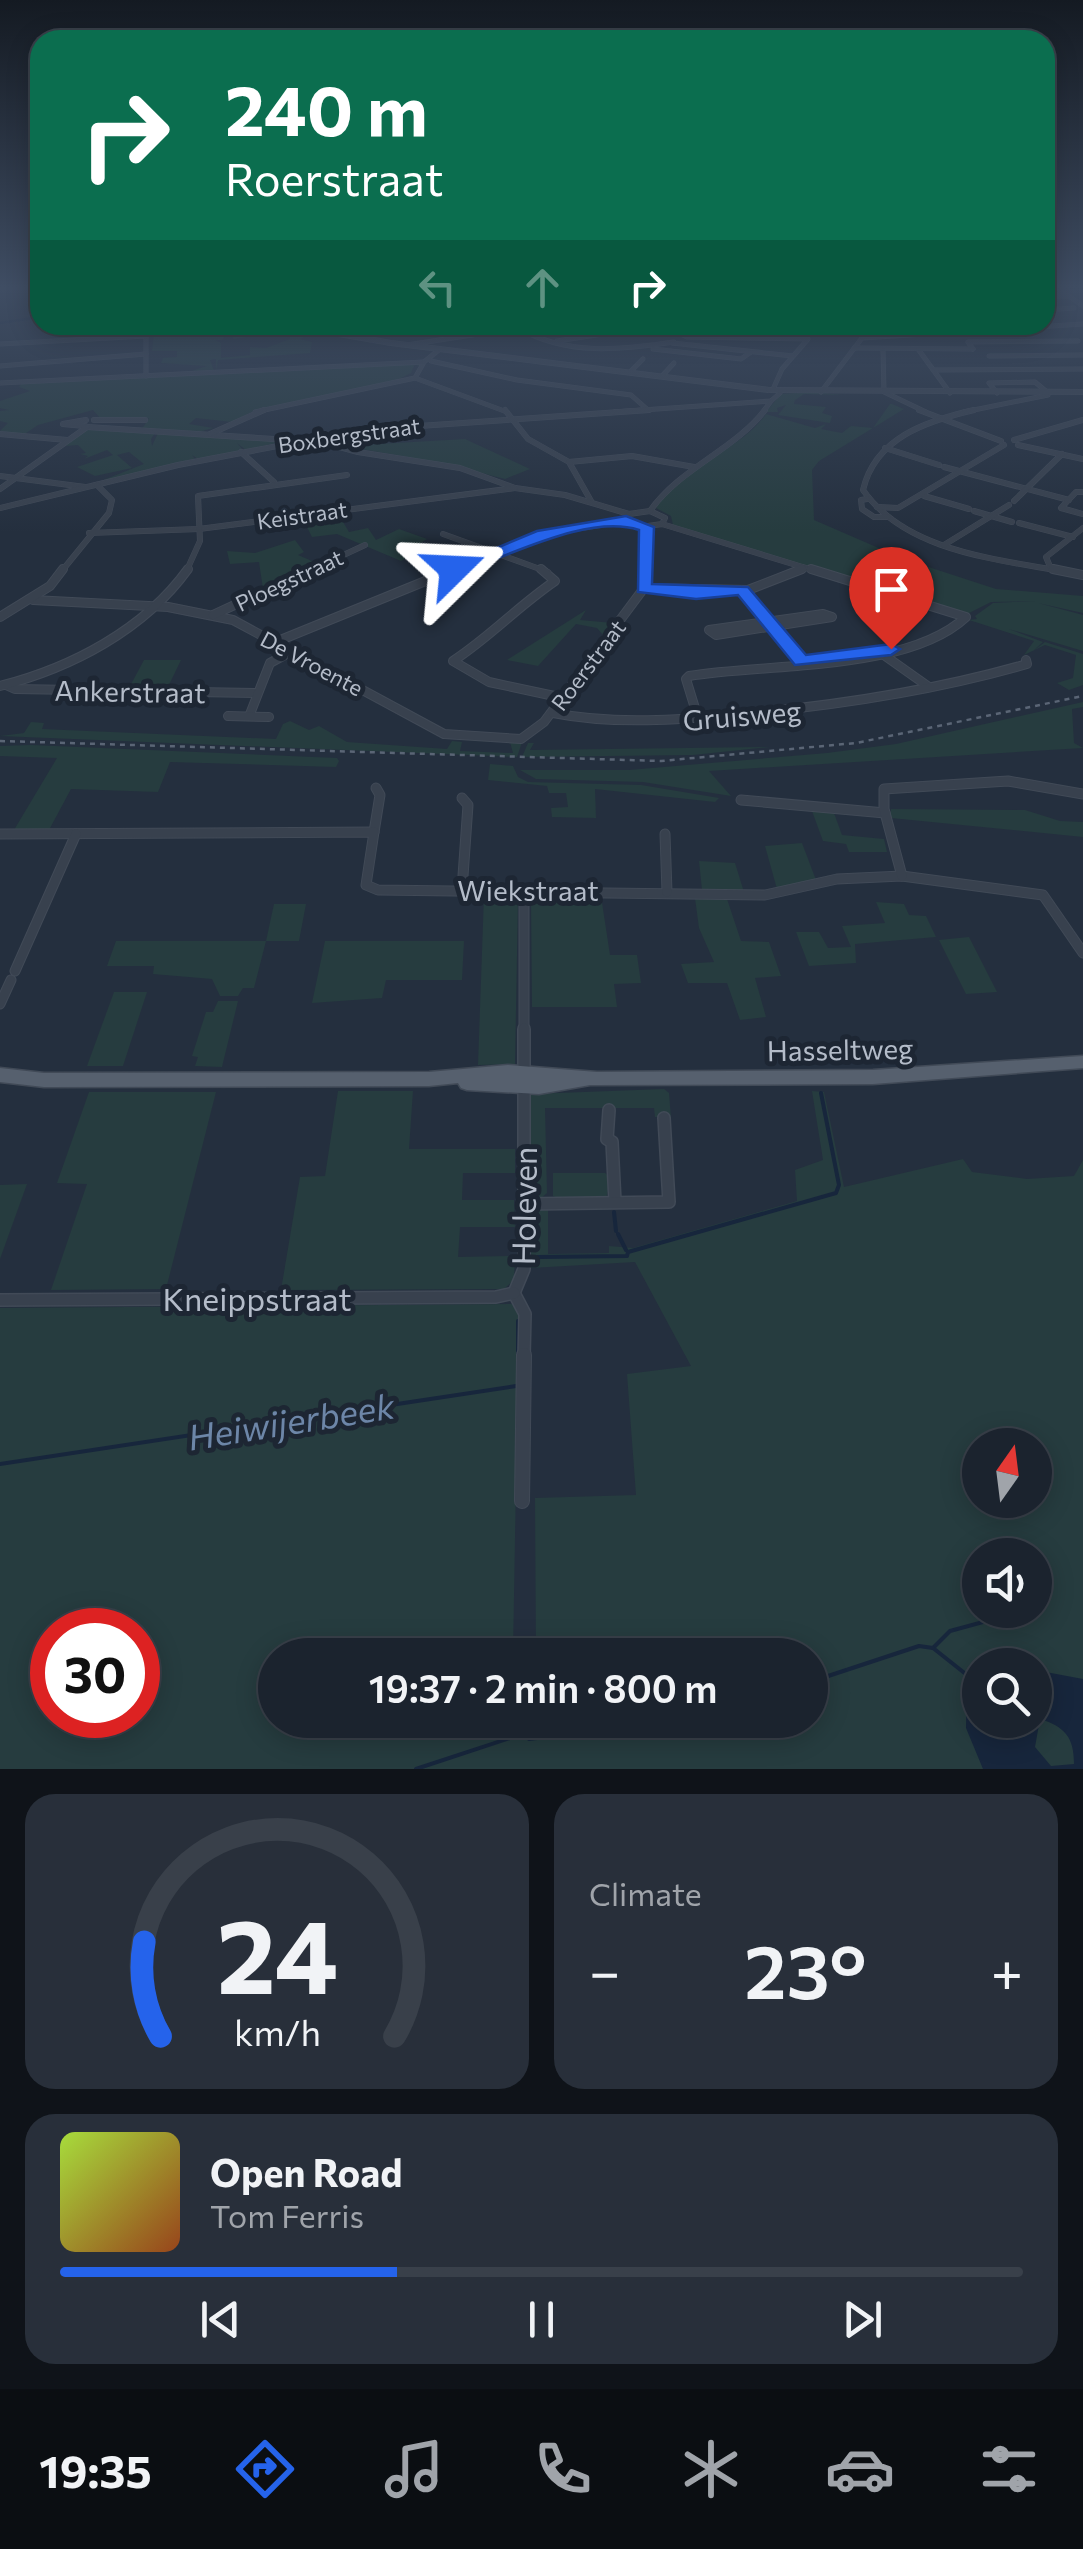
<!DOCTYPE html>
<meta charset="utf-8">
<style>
:root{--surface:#1b232e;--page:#282f3a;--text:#f1f3f6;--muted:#a0a4aa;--line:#39404a;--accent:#2563eb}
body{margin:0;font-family:Commissioner,sans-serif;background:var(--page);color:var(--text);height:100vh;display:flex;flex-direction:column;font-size:38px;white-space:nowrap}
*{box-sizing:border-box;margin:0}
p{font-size:32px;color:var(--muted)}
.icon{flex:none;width:55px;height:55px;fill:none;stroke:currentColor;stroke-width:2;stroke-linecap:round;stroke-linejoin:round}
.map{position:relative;height:1769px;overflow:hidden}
.side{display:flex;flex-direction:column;gap:25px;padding:25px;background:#0f1319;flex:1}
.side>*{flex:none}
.guide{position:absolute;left:30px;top:30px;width:1025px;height:305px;border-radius:30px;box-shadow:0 5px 25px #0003,0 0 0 2px var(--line);background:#0b6e4f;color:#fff;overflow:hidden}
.needle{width:65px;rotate:14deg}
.fabs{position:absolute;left:962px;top:1428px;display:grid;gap:20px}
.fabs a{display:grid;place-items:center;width:90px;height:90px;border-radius:50%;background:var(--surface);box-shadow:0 5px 25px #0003,0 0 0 2px var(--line);font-size:50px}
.speed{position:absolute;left:30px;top:1608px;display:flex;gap:20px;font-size:50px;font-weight:700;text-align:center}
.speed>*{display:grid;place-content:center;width:130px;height:130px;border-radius:50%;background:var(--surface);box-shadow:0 5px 25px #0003,0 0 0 2px var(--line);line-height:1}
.speed .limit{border:15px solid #d22;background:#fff;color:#111}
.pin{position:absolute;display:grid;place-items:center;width:85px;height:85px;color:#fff;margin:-102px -42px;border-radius:50% 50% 50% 0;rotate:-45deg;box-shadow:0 0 10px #0007}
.pin .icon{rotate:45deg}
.me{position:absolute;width:110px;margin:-55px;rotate:69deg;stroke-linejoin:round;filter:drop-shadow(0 0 8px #0008)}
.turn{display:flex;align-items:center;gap:35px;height:210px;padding:0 30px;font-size:45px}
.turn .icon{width:130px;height:130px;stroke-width:2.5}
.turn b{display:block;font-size:70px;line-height:85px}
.lanes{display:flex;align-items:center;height:95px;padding:0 30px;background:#0003;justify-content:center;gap:50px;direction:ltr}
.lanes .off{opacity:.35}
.big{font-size:75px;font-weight:600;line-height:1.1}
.side .card{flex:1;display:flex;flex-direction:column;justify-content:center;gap:15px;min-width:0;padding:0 35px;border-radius:30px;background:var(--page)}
.side .dial{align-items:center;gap:0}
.dial svg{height:260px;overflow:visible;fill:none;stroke:var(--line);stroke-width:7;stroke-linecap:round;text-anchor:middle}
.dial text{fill:var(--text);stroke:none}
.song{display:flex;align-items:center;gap:30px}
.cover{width:120px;height:120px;border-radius:15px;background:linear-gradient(135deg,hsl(80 70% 55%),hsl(20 70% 35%))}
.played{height:10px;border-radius:5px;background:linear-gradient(90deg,var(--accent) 35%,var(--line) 35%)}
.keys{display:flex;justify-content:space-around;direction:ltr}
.heat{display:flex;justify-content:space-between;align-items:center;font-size:55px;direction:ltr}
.side .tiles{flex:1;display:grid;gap:25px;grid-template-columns:1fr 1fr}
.card:last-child{grid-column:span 2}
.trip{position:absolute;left:258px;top:1638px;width:570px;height:100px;border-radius:50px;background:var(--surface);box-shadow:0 5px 25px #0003,0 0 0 2px var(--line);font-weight:600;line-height:100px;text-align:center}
.tabs{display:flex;height:160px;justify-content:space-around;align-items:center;background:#0b0e12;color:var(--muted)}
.tabs .icon{width:70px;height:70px}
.tabs .active{color:var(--accent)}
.tabs b{font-size:45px;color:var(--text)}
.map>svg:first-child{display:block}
</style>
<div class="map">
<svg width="1083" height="1769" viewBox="0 0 1083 1769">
<rect width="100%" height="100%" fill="#242f3e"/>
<g fill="#263c3f" fill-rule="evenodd">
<path d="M155 325H269L261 333 268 334 233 339 234 333H227L222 340H215L221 343V358L250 355V347L266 348 290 339V334L279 332C292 331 299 338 312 333L300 339 312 342 310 353 218 360 216 371V359L210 360 214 371 185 373 207 366 161 363 163 358 177 357V351H152Z"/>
<polygon points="668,325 952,325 847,331 753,328 752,335 745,334 744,328"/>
<polygon points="408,361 420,363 420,367 415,364 411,373 393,382 258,409 232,422 196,418 189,424 213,428 195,433 142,429 149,418 100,418 93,410 38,425 23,435 0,431 8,423 0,421 0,411 9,410 0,408 0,401 30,391 19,387 22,383"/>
<polygon points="812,392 843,395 804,394 795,400 794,404 826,407 822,413 832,416 830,423 778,415 786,405 777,408 778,412 766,412 781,394"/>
<path d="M890 404H892L904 409 819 461 812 470 814 520 904 559 996 589 1083 596V613L1038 603 1083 615V651L1009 629 1043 642 1033 651 1045 642 1083 654V685L1069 690 1057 683 1073 678 1076 655 1045 645 1024 655 1034 641 969 620 977 619 975 616 993 603 1037 601 991 602 965 615 673 525 671 516 656 508C677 465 740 453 766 414L815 428 826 424 821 429 842 433 851 426 873 428Z"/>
<polygon points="88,428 155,433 151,439 152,446 158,433 284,441 246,450 237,443 243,450 198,459 192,455 195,459 101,481 144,464 129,452 117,455 132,468 95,476 77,467 113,455 107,450 84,459 88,456 80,454 86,453 78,445 65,446"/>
<polygon points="465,439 530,469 505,479 442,463 344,446"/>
<polygon points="337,512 349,532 368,528 376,540 399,529 427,539 417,545 424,548 401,561 337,534 312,537 302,517"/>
<polygon points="295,540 304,552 298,555 319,564 263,589 259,562 230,564 227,551 255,553"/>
<polygon points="586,610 580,620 613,623 603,635 597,628 576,624 538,666 507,660"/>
<polygon points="144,660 181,660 167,689 129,688"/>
<polygon points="1083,702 1083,707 1072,709 1074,743 1083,748 709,771 731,796 643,782 536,779 520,770 629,770 827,753 896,744"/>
<polygon points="290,721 309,730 319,726 347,742 447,749 452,741 462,742 460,751 513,753 510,742 522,742 517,757 0,736 24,733 31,722 44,723 42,729 276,739 283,724"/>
<polygon points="528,743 534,743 530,750 770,747 693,755 522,757"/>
<polygon points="31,745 337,758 339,761 336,767 170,762 158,792 71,789 49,830 14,830 57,758 0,756 0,746"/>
<polygon points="490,764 513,766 518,777 528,782 641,785 719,798 715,802 595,789 596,818 552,817 551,808 568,807 566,793 549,793 547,786 488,780"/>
<polygon points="891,809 1025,810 1060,821 1083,822 1083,837 891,818"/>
<polygon points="812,811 834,813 842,835 884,839 887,852 849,852 846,844 823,841"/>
<polygon points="802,843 816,880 777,889 765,846"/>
<polygon points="699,861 735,863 744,892 702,890"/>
<polygon points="506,894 518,900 515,1064 478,1065 484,895"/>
<polygon points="539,895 601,896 610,955 637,955 641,983 614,984 617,1007 532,1007 531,903"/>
<polygon points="695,898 727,899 741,941 769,942 781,976 755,978 766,1017 740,1020 727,983 688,983 681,964 714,962 699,928"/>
<polygon points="876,902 904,904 909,915 926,916 936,937 855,944 856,963 809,966 796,932 819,932 828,948 851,947 842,926 885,923"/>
<polygon points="274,904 306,904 299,941 266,941 254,988 243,988 238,996 220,996 212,979 153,974 154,966 107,966 116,941 266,941"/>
<polygon points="969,937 997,992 966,994 939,940"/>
<polygon points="325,941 464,941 462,980 386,980 382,998 312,1003"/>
<polygon points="114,992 147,992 123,1066 87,1066"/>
<polygon points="218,1001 238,1001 222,1067 195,1066 198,1057 192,1056 206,1012 213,1012"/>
<polygon points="664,1089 669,1093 671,1118 655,1117 654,1108 545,1108 547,1193 540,1199 531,1195 531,1094"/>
<polygon points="338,1091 413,1091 409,1149 515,1149 515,1173 463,1173 462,1200 514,1200 515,1227 460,1227 458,1257 515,1256 514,1280 504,1289 281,1290 300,1177 325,1176"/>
<path d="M812 1091 824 1092 844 1187 963 1159 972 1172 1027 1179 1074 1176 1083 1160V1769H0V1308L519 1304 513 1655H275V1720H510L511 1735H536V1720H810V1655H536L535 1498 636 1495 627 1374 691 1366 635 1262 531 1268 529 1214 534 1207 548 1210V1254L609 1253V1246L633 1248 797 1201 795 1170 823 1160ZM980 1445H1035V1500H980ZM980 1555H1035V1610H980ZM52 1630H138V1715H52ZM980 1665H1035V1720H980Z"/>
<polygon points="89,1092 216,1092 166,1289 51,1290 87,1184 57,1183"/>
<polygon points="553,1173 605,1173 611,1178 606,1199 560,1199 553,1196"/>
<polygon points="27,1184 0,1259 0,1185"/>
</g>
<path fill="#17263c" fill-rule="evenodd" d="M967 1669H980V1720H1035V1670L1083 1679V1769H983L966 1728ZM1040 1719C1065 1727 1074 1737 1074 1764L1051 1766 1035 1747Z"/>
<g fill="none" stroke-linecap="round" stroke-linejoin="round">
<polyline stroke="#17263c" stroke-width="2.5" points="0,323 40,317"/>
<g stroke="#17263c" stroke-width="4">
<polyline points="614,1212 616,1231"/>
<polyline points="618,1234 626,1250"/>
<polyline points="538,1257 627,1256 628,1252 836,1193 839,1185 821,1093"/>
<polyline points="518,1321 518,1355"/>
<polyline points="0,1464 516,1386"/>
<polyline points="933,1648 950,1631 1020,1612"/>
<polyline points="810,1682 919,1646 933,1648 967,1675"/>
<polyline points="529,1739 680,1720"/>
<polyline points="416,1769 513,1737"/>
</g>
<defs>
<g id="minor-far5">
<polyline points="1063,285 1063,292 1083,306"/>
<polyline points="0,289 40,285"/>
<polyline points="1045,296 1067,296"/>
<polyline points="1045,310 1074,308"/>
<polyline points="663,325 687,337 808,339 782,369 774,387"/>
<path d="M518 328C567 356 620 350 674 342"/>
<polyline points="557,341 661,325"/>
<polyline points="672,343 793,356"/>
<polyline points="0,344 146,336 146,376"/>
<polyline points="407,345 537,325"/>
<polyline points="854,348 973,349"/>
<polyline points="653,349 741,359 751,352"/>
<polyline points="918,349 950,393"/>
<polyline points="973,349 968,342 1078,341"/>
<polyline points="883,350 884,392 926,412"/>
<polyline points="989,356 1083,355"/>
<polyline points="431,361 517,380 631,395 648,410"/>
<polyline points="0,366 146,354"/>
<polyline points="933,370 1083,369"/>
<polyline points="630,372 643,359"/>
<polyline points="663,375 674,363"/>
<polyline points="415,378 507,412"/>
<polyline points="0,383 424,362"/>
<polyline points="821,392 862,338 1083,324"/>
<polyline points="997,393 989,383 1035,382 1047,392"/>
<polyline points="255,412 415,378 424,362 440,349"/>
<polyline points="614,412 771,401 780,393"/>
<polyline points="763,412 771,401"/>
<polyline points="964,412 1048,395"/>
</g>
<g id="minor-far4">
<polyline points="505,410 528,439 569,462 591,501"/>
<polyline points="919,410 1001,441"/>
<path d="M974 410C926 421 875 438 863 490 906 552 997 559 1066 572"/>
<polyline points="94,420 145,420"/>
<polyline points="85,426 63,424 86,420"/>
<polyline points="87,427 289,440"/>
<polyline points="0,434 67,440"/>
<polyline points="210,434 264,410"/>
<polyline points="310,439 358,452 460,468 515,488 565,495 629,514 650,511 665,518 662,524"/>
<polyline points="1014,440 1083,420"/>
<polyline points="1018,445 1083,459"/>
<polyline points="885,448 939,465"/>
<polyline points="241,452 274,482"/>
<polyline points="569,462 632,456 694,467"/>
<polyline points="944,467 1069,500"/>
<polyline points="0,476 85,487"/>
<polyline points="0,489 87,427"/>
<polyline points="1083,492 1076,492 1061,508 1083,514"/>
<polyline points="924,496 969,509"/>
<polyline points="867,499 861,500 862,509 874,517 888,517"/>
<polyline points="1014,501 1062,454"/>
<polyline points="877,507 898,508 1004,445"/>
<polyline points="0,508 178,465 361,430 649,410"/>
<path d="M650 511C680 468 733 451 765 410"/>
<polyline points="974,511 1012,522"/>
<polyline points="629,514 626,521 641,527 662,524 819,572"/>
<polyline points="1019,523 1073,537"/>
<polyline points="89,533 199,529 515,488"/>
<polyline points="443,534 548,572"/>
<polyline points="944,545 1009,505"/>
<polyline points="1051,569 1046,557 1083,528"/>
<polyline points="61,572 109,513 112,500 97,485"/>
<polyline points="186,572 200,541 198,496 347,475"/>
<polyline points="307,572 365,545"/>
<polyline points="448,572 542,534 626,521"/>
<polyline points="645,572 647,527"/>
<polyline points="798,572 805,568"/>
</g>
<g id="minor-far3">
<path d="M541 569 555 581C517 607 491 636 453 661L489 682 559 697"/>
<polyline points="1053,569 1083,575"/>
<polyline points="644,588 748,590 802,569"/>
<polyline points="742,590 801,661"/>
<polyline points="33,600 168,607 233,620 444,734 521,739 544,722 644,588 645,569"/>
<polygon points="823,614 832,617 716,635 709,630"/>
<polyline points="213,615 312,569"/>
<polyline points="0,617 50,586 63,569"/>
<polyline points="278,641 455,569"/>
<polyline points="881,653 929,687"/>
<polyline points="6,685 15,689 255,693"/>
<path d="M0 686C71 668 144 630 188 569"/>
<path d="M553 713C620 726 686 719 753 713 846 704 937 690 1027 664L1026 660"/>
<polyline points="250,714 270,663 290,652"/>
<polyline points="228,716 269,717"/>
<path d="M698 718 686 679 689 676C767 663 907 672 966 617L811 569"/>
</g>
<g id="minor-far2">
<polyline points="462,798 468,805 462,890"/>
<polyline points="741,800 885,813"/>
<polyline points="374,832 380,795 376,788"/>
<polyline points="0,834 374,832 366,885 378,890 765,895 837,879 902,876 1043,895 1083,953"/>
<polyline points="665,834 667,892"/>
<polyline points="902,876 884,809 884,789 1008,781 1083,794"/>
<polyline points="524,891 524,1031"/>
<polyline points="15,971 76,834"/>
<polyline points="0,1004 11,980"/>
</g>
<g id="minor-far1">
<polyline points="524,1029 524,1072"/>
<polyline points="609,1110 607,1139 612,1142 615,1202"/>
<polyline points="524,1204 669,1202 664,1118"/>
<polyline points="514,1293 525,1314 524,1357"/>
<polyline points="514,1293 524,1269 524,1087"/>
<polyline points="0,1300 496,1297 514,1293"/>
</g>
<polyline id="minor" points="522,1501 524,1355"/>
<g id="tertiary">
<polyline points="287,325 391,343 769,390"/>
<polyline points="769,390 1083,392"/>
</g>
<polygon id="primary" points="1083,1056 1083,1068 873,1084 590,1085 539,1094 467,1090 461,1088 458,1083 429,1086 44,1087 0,1082 0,1068 44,1073 429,1072 508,1065 597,1072 873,1070"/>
</defs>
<use href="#minor-far5" stroke="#414a57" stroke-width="5"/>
<use href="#minor-far4" stroke="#414a57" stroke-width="6"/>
<use href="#minor-far3" stroke="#414a57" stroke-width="10"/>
<use href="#minor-far2" stroke="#414a57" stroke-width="11"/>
<use href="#minor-far1" stroke="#414a57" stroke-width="14"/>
<use href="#minor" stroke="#414a57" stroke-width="16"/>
<use href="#tertiary" stroke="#414a57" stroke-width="6"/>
<use href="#primary" stroke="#414a57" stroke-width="3"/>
<use href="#minor-far5" stroke="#38414e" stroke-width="4"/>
<use href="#minor-far4" stroke="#38414e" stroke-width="5"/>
<use href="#minor-far3" stroke="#38414e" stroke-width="8"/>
<use href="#minor-far2" stroke="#38414e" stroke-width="9"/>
<use href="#minor-far1" stroke="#38414e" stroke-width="11"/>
<use href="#minor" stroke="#38414e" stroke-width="14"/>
<use href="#tertiary" stroke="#38414e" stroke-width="5"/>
<use href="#primary" fill="#56606e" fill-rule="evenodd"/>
<polyline stroke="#5a6575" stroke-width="2.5" stroke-dasharray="5 5" stroke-linecap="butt" points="0,741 661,761 856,743 1083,696"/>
</g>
<linearGradient id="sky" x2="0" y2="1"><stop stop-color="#141a22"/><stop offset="0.54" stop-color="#3f4d63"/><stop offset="1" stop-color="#3f4d63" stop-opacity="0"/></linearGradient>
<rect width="1083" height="532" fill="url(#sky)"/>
<path fill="#2563eb" stroke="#184099" stroke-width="2.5" d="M626 516 654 527 652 584 748 587 806 655 891 644 900 649 891 655 795 665 738 595 696 599 638 592 639 530C586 513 505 559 454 574L446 569 537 531Z"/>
<g text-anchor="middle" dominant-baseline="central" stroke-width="10" stroke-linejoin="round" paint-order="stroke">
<g font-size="22" fill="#b4bcc9" stroke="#1d2633">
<text transform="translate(349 435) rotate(-8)">Boxbergstraat</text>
<text transform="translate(302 515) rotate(-8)">Keistraat</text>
<text transform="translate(289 580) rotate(-25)">Ploegstraat</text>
<text transform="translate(312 663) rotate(28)">De Vroente</text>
<text transform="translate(588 665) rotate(-53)">Roerstraat</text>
</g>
<g font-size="28" fill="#b4bcc9" stroke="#1d2633">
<text transform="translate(130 691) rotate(1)">Ankerstraat</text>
<text transform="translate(742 715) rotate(-5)">Gruisweg</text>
<text x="528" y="890">Wiekstraat</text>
<text transform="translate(840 1049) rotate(-1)">Hasseltweg</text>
</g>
<g font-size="32" fill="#b4bcc9" stroke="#1d2633">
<text transform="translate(523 1206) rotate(-89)">Holeven</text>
<text x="257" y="1298">Kneippstraat</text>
</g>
<g font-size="35" font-style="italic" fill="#6d86a8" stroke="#1d2633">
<text transform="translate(291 1420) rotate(-9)">Heiwijerbeek</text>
</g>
</g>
</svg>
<div class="fabs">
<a><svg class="needle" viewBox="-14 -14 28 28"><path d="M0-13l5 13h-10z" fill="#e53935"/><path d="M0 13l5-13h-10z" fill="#a0a4aa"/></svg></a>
<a><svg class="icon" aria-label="sound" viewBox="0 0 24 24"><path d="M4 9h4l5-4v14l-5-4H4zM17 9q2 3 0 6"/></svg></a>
<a><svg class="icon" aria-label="search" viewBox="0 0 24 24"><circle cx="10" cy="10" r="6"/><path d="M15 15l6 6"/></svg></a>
</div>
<div class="speed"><div class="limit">30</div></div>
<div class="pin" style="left:891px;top:649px;background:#d93025"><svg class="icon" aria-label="arrive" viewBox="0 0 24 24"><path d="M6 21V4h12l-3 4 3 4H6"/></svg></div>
<svg class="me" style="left:454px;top:569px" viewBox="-20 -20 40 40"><path d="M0-17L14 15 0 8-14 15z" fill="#2563eb" stroke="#fff" stroke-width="4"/></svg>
<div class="trip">19:37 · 2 min · 800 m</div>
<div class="guide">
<div class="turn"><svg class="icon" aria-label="right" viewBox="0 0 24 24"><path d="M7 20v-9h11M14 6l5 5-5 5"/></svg><div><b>240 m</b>Roerstraat</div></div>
<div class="lanes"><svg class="icon off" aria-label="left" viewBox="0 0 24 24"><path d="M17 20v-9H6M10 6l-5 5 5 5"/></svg><svg class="icon off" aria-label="ahead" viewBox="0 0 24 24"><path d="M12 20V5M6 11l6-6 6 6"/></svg><svg class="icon" aria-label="right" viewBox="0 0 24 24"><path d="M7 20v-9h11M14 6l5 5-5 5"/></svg></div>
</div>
</div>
<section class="side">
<div class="tiles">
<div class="card dial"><svg viewBox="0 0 100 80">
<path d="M14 69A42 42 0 1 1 86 69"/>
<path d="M14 69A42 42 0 0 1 9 40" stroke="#2563eb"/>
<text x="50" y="56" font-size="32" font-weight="700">24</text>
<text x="50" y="72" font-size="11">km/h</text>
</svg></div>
<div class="card"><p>Climate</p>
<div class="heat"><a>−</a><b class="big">23°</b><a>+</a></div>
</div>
<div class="card">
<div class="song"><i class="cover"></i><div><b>Open Road</b><p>Tom Ferris</p></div></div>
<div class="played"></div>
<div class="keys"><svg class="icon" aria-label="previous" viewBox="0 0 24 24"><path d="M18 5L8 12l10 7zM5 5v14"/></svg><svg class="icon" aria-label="pause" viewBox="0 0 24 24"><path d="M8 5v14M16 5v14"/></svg><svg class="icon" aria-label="next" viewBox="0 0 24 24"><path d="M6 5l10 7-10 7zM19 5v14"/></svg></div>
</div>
</div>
</section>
<nav class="tabs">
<b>19:35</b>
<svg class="icon active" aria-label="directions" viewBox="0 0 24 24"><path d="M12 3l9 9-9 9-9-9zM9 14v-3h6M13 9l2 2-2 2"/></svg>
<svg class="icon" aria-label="music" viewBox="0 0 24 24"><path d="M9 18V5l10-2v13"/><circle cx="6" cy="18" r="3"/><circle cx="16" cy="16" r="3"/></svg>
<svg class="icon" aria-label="phone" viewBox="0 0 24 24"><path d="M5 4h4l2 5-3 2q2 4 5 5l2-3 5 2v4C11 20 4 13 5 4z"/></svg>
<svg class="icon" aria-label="climate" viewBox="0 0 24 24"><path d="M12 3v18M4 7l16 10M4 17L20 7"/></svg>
<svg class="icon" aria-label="car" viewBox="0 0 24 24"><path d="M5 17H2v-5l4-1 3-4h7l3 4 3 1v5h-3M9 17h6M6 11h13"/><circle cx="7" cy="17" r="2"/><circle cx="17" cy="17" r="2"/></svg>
<svg class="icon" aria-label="filters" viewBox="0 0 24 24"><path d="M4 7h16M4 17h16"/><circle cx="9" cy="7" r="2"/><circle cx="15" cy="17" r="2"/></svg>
</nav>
